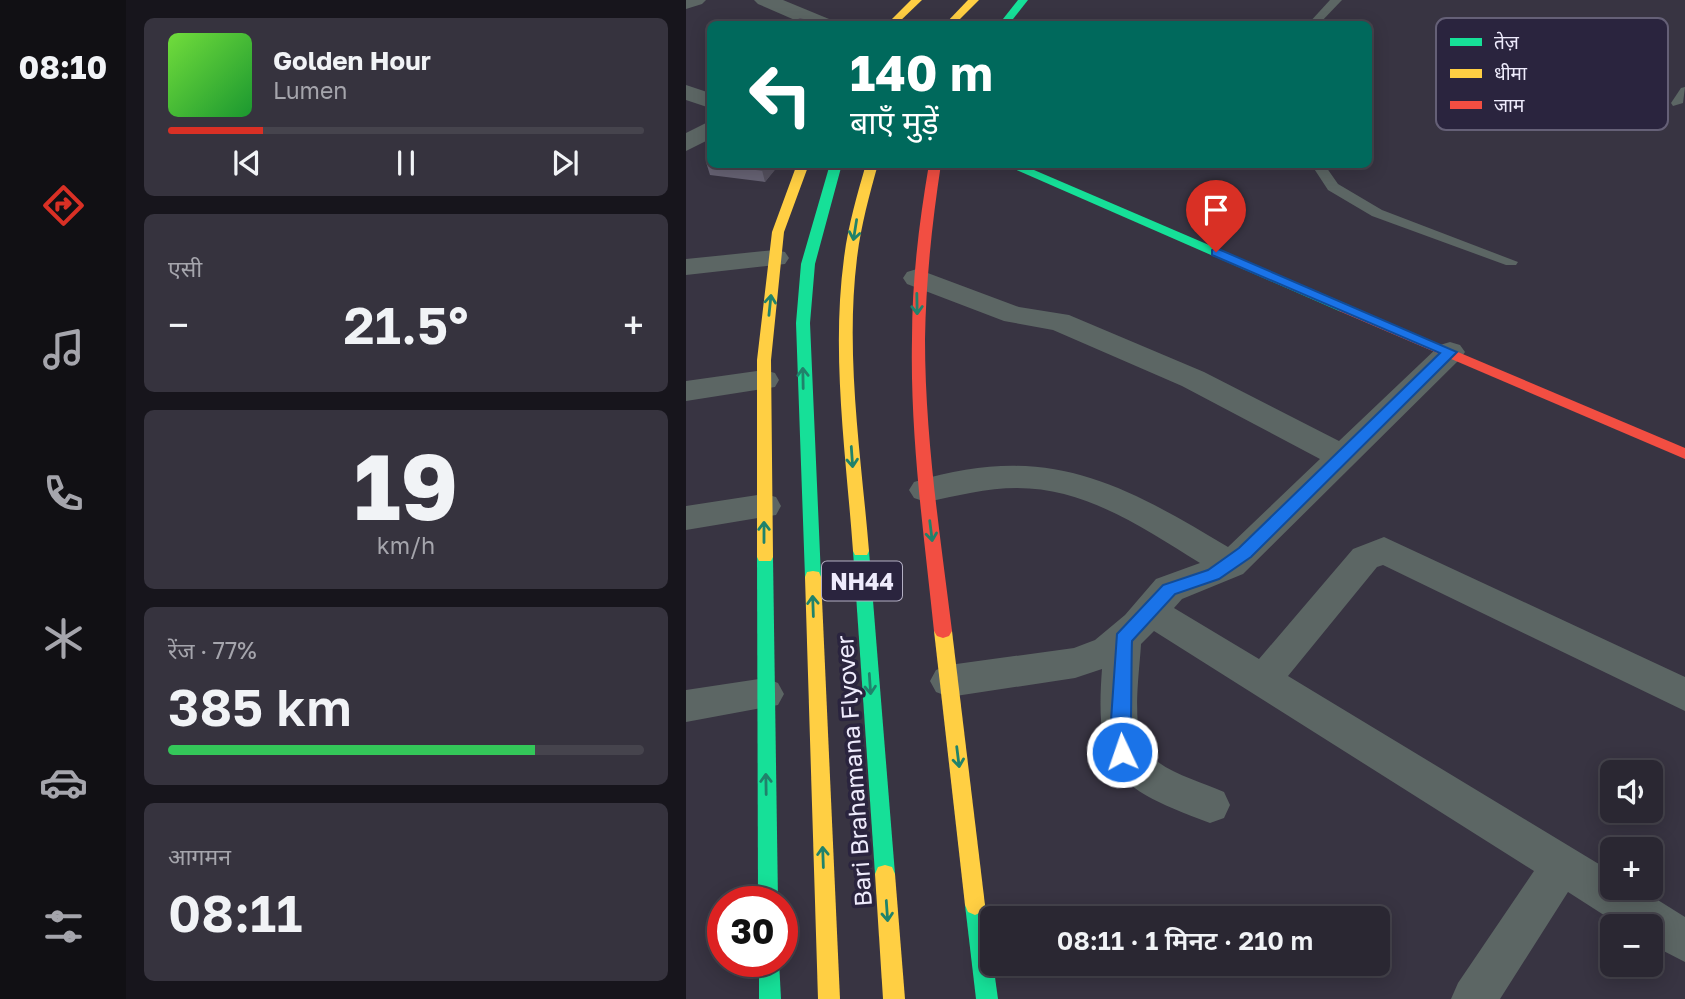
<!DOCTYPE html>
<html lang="hi">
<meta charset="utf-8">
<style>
:root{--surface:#2a2732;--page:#36333e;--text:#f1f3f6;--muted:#a5a5ac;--line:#46444d;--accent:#d93025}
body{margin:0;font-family:"Golos Text","Noto Sans Devanagari",sans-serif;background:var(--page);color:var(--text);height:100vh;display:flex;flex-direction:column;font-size:26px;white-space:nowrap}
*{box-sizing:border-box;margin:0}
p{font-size:23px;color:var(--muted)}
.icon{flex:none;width:38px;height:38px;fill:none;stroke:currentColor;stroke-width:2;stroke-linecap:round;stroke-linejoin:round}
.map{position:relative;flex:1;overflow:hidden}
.drawer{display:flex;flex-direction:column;gap:18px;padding:18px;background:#17151c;width:560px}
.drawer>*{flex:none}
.top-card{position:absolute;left:21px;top:21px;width:665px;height:147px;border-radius:10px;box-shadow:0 4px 18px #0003,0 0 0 2px var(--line);background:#00695c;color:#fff;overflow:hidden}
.controls{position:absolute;left:914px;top:760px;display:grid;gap:14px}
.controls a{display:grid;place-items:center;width:63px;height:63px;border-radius:10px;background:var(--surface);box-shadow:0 4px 18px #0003,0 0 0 2px var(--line);font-size:35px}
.speed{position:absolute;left:21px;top:886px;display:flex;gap:14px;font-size:35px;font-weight:700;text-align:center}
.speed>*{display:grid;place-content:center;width:91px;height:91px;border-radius:50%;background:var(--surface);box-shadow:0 4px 18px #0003,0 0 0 2px var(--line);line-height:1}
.speed .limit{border:10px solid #d22;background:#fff;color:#111}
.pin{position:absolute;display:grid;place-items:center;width:60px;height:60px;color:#fff;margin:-72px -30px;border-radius:50% 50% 50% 0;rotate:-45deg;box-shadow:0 0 7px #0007}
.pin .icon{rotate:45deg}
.me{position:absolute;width:77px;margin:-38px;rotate:357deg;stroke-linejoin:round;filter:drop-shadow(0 0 5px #0008)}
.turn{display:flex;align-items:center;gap:24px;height:147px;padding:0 28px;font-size:32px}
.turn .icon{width:91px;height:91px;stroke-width:2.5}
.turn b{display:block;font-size:49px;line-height:60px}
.big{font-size:52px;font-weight:600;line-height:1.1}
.drawer .widget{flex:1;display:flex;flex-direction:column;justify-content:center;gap:10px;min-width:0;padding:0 24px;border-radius:10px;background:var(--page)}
.drawer .dial{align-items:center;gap:0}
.dial b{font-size:91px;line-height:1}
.song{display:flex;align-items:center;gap:21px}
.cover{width:84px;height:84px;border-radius:10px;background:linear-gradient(135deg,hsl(100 70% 55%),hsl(130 70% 35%))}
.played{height:7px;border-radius:4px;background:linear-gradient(90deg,var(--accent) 20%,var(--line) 20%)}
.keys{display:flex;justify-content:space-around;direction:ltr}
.heat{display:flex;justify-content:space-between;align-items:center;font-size:38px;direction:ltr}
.charge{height:10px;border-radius:5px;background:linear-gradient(90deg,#34c759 77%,var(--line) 0)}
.trip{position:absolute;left:294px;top:906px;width:410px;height:70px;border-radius:10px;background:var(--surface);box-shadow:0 4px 18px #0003,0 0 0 2px var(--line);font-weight:600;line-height:70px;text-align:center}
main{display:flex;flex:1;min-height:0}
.dock{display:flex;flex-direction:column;width:126px;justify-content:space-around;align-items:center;background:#111014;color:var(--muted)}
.dock .icon{width:49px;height:49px}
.dock .active{color:var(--accent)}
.dock b{font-size:32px;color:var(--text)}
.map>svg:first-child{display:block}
</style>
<main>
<nav class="dock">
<b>08:10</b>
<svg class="icon active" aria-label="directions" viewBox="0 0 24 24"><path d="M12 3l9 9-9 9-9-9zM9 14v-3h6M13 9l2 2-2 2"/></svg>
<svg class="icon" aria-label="music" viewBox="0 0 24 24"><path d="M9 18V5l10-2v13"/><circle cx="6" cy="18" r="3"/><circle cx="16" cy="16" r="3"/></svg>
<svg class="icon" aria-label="phone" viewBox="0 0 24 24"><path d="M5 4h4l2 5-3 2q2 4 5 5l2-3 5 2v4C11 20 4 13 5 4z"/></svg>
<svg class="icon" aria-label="climate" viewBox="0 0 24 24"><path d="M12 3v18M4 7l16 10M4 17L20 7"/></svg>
<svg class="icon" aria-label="car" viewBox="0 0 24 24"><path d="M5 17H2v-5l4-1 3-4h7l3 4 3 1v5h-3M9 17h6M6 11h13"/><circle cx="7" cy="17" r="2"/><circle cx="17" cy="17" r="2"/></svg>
<svg class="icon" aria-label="filters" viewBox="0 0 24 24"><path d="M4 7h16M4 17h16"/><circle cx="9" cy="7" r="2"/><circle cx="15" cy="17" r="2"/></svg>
</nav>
<section class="drawer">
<div class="widget">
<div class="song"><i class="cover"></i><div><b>Golden Hour</b><p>Lumen</p></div></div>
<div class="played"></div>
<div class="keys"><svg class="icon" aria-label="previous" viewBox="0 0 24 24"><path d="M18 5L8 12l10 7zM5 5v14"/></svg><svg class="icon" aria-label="pause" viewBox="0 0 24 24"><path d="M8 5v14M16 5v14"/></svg><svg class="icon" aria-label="next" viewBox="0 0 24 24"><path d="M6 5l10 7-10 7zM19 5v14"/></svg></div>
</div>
<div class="widget"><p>एसी</p>
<div class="heat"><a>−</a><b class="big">21.5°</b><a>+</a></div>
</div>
<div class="widget dial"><b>19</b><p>km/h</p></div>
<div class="widget"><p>रेंज · 77%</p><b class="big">385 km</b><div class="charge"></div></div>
<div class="widget"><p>आगमन</p><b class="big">08:11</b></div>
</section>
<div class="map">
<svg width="999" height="999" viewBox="0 0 999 999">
<rect width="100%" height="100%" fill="#383442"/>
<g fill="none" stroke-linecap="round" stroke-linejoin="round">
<g fill="#5c6664" fill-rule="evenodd">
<polygon points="644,0 656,0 633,24 622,24"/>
<polygon points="999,87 997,103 987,106 985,103 995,88"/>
<polygon points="625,164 638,164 652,184 696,210 832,262 830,265 820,265 686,216 642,190"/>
</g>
<g fill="#5c6664" fill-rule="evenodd">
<polygon points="0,0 20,0 16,4 0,9"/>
<polygon points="68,0 97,0 143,19 146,24 118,24 72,4"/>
<polygon points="0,85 24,93 24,108 0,100"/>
<polygon points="24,121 24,139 0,151 0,133"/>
<polygon points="89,250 99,252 103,258 99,264 0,275 0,259"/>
<path d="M231 269 333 307 383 315 518 372 653 441 754 345 764 342 774 345 779 352 774 359 557 574 496 599 488 608 573 659 667 549 698 537 999 677V711L697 565 691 567 602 676 926 872V887H951L999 917V962L964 944V926H935L882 892 814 999H765L772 983 848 871 468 631 455 644C454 668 444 734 461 752 479 773 514 781 538 792L544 805 538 818 524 823C430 788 408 773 416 669L389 678 263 697 250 692 244 681 250 670 263 665 388 648 409 640 439 615 470 579 514 563C457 528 400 488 331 488 301 488 270 496 240 502L228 498 223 490 228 482C359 442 432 481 542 547L634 459 496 386 367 330 318 321 221 284 217 278 221 272Z"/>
<polygon points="78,370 89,373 93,380 89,387 0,401 0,381"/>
<polygon points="78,494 90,497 95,506 90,515 0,530 0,506"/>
<polygon points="79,678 92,683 98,694 92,705 0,722 0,690"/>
</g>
<g fill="#16e098" fill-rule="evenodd">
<polygon points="332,0 342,0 323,24 313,24"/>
<polygon points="144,164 156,164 129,264 124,323 135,577 133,582 121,582 119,577 110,323 115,264"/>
<polygon points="317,164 334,164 663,305 665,308 658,312 653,311"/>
<polygon points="175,545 181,547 183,551 209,874 206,881 199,883 192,881 189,874 167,551 169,547"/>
<polygon points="79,551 85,553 87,557 92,901 72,901 71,557 73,553"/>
<polygon points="289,895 296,898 299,905 312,999 290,999 279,905 282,898"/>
<polygon points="73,961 93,961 95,999 73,999"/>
</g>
<g fill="#ffcf43" fill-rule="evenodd">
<polygon points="225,0 236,0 211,24 201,24"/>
<polygon points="282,0 293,0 269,24 259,24"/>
<polygon points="111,164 123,164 98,232 85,360 87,557 85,561 73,561 71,557 71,360 86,232"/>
<path d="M180 164H192C183 196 175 226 171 258 159 355 175 454 183 551L181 555H169L167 551C160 454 145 355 158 258 162 226 171 195 180 164Z"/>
<polygon points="127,571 133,572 135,577 154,999 132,999 119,577 121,572"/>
<polygon points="257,624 263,626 266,631 299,905 296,912 289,915 282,912 279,905 248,631 251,626"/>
<polygon points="199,865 206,867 209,874 219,999 197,999 189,874 192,867"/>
</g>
<g fill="#f24e42" fill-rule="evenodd">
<path d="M243 164H255C246 223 240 280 239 339 239 437 254 534 266 631L263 636 257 638 251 636 248 631C238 534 224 437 226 339 226 280 233 223 243 164Z"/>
<polygon points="658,304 999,448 999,459 653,311 651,308 653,305"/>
</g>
</g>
<polygon fill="#676374" points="24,157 24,164 93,164 79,182 24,175 20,162"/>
<polygon fill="#54505e" points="80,164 93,165 79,182 76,170"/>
<g fill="#787387" stroke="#54505e" stroke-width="2">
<polygon points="114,19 130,24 105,24"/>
<polygon points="37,164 80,164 76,170"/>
</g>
<defs><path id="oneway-shaft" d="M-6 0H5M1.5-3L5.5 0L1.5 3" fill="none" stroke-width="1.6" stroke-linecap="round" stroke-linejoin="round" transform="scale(1.75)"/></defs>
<g stroke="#20826b">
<use href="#oneway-shaft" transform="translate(169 230) rotate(99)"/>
<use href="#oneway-shaft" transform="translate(231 304) rotate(89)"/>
<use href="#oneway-shaft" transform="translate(84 305) rotate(-84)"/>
<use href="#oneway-shaft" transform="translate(117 378) rotate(-91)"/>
<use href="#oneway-shaft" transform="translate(166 457) rotate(86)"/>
<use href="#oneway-shaft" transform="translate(245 531) rotate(83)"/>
<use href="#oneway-shaft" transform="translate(78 532) rotate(-90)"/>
<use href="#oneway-shaft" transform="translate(127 606) rotate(-92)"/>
<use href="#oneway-shaft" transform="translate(184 684) rotate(86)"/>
<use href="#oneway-shaft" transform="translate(272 757) rotate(83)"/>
<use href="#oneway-shaft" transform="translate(80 784) rotate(-91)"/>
<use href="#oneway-shaft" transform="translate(137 857) rotate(-92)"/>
<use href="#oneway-shaft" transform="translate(201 911) rotate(86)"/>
</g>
<path fill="#1a73e8" stroke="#114b97" stroke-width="2" d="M530 248 771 352 565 557 533 579 489 594 446 641C445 658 446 750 443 757H430L424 735 431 634 477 585 522 570 553 548 754 353 526 255V250Z"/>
<g text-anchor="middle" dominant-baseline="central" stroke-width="7" stroke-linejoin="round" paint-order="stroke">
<rect fill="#2a243e" stroke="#b3afc3" stroke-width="2" x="136" y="561.5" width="80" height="39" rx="5"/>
<g font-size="23" font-weight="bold" fill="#eeebfc">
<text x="176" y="581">NH44</text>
</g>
<g font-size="24" fill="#eeebfc" stroke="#2a243e">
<text transform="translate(167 771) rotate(-94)">Bari Brahamana Flyover</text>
</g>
</g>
<rect x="750" y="18" width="232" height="112" rx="10" fill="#2a243e" stroke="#656077" stroke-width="2"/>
<rect x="764" y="38" width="32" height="8" fill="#16e098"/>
<rect x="764" y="69" width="32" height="9" fill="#ffcf43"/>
<rect x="764" y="101" width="32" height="8" fill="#f24e42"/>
<g font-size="19" fill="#eeebfc">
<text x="808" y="49">तेज़</text>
<text x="808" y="80">धीमा</text>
<text x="808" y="112">जाम</text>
</g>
</svg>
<div class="controls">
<a><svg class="icon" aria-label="sound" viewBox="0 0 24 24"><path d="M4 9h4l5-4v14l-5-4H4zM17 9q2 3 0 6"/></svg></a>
<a>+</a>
<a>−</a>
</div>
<div class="speed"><div class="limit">30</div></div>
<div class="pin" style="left:530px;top:252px;background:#d93025"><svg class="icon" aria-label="arrive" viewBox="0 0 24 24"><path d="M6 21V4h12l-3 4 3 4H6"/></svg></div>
<svg class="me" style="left:436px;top:752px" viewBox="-20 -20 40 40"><circle r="17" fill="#1a73e8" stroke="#fff" stroke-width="3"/><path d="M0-11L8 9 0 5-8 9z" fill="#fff"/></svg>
<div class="trip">08:11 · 1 मिनट · 210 m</div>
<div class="top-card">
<div class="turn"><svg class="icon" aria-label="left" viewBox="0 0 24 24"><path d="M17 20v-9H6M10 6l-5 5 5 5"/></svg><div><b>140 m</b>बाएँ मुड़ें</div></div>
</div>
</div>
</main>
